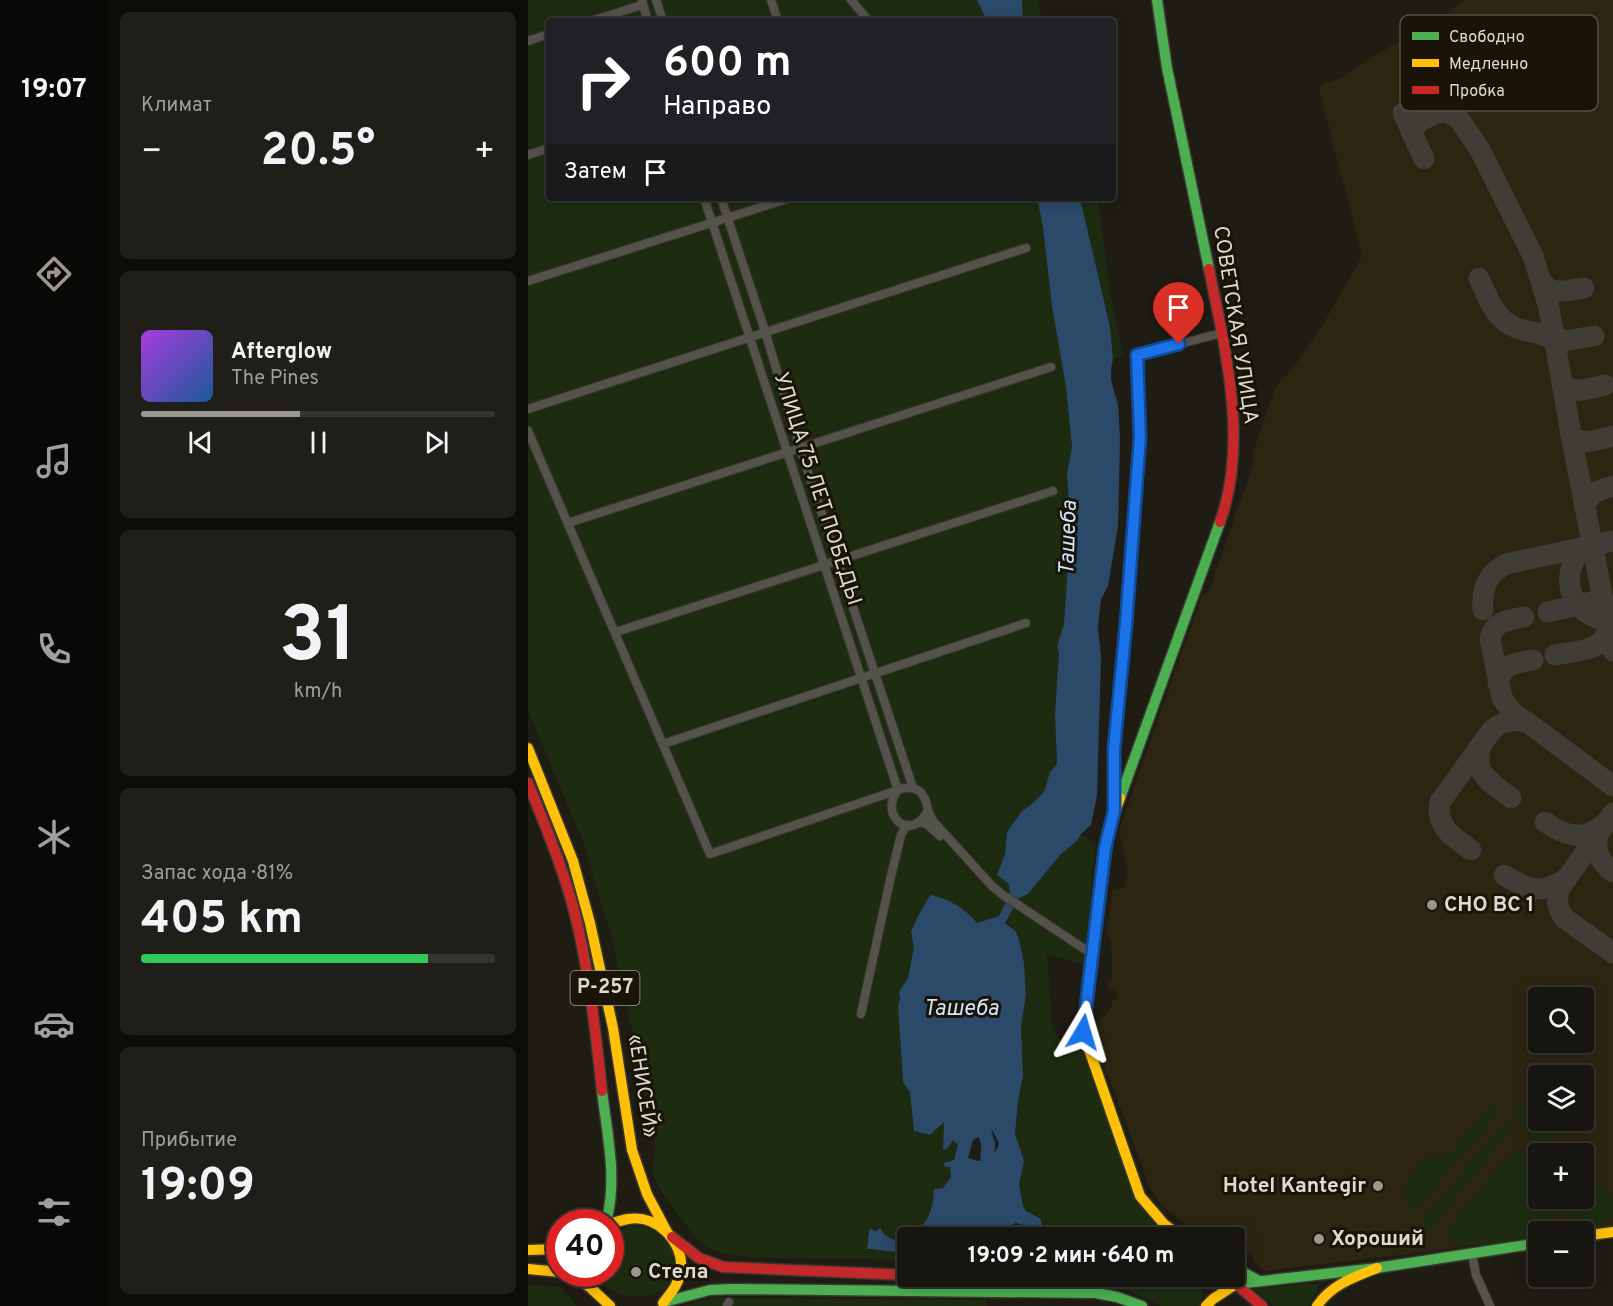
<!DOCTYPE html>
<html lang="ru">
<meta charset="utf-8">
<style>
:root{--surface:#17150f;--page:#201e18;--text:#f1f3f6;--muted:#9e9f9e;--line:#36342f;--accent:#9a988f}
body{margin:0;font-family:Overpass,sans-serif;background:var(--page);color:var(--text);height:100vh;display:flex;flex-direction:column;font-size:22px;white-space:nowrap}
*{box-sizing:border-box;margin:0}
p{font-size:20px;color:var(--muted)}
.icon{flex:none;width:33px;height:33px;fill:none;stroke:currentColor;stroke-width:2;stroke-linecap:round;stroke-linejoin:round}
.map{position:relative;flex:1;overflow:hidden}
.sheet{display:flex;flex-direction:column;gap:12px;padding:12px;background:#0d0c08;width:420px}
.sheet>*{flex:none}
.banner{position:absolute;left:18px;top:18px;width:570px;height:183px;border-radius:6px;box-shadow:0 3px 15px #0003,0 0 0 2px var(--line);background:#202124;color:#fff;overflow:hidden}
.controls{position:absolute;left:1000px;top:987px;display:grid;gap:12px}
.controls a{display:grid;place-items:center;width:66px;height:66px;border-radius:6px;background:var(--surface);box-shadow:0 3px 15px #0003,0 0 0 2px var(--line);font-size:30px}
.speed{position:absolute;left:18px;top:1209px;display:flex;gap:12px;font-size:30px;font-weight:700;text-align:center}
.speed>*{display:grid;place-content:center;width:78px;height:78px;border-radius:50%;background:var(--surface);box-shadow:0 3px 15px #0003,0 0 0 2px var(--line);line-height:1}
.speed .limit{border:9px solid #d22;background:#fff;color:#111}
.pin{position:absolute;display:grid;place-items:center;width:51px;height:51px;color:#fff;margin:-62px -26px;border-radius:50% 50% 50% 0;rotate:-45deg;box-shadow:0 0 6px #0007}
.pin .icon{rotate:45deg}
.me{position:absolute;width:66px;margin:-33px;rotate:7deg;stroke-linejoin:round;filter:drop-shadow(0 0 4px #0008)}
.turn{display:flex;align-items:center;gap:21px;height:126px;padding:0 18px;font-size:27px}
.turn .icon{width:78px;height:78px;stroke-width:2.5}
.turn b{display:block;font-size:42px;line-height:51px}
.then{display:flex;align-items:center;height:57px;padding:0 18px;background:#0003;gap:12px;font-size:22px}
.big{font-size:45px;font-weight:700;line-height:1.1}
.sheet .tile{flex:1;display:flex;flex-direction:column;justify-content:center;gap:9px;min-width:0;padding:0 21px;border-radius:9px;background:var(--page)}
.sheet .dial{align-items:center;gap:0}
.dial b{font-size:78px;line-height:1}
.song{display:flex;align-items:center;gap:18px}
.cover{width:72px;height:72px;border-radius:9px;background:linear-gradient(135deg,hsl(280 70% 55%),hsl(210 70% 35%))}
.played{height:6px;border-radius:3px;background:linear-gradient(90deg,var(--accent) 45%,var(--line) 45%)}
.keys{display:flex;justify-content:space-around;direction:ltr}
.heat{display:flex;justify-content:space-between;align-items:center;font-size:33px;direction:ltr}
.charge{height:9px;border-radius:4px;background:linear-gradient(90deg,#34c759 81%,var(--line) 0)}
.trip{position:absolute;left:369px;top:1227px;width:348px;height:60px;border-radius:6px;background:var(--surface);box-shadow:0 3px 15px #0003,0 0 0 2px var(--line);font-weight:700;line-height:60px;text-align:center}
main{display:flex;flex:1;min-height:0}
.tab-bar{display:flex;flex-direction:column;width:108px;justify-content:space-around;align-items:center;background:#090806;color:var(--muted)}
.tab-bar .icon{width:42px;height:42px}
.tab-bar .selected{color:var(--accent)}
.tab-bar b{font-size:27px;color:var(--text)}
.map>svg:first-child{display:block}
</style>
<main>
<nav class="tab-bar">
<b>19:07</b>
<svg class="icon selected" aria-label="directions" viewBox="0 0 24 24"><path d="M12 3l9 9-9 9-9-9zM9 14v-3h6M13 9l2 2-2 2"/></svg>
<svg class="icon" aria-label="music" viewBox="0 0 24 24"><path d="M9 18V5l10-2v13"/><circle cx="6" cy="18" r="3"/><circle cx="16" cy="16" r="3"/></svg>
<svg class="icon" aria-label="phone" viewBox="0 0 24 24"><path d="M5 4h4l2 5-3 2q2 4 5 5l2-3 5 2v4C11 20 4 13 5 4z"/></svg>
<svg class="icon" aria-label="climate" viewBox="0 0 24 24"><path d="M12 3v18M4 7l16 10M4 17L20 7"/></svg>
<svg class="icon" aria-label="car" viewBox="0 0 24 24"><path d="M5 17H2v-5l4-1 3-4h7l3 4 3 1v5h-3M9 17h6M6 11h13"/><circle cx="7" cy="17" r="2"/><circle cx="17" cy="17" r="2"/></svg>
<svg class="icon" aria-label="filters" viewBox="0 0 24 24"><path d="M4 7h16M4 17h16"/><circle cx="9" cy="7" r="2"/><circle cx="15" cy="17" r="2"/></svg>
</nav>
<section class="sheet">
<div class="tile"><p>Климат</p>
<div class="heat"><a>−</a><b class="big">20.5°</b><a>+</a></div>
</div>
<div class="tile">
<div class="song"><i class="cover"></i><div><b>Afterglow</b><p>The Pines</p></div></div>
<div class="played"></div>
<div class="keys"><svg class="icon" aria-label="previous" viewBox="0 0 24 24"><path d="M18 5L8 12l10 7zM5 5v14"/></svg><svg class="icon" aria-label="pause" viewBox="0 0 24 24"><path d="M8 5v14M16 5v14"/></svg><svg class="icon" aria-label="next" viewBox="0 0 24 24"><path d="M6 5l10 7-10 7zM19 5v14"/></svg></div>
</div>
<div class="tile dial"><b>31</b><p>km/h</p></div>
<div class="tile"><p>Запас хода · 81%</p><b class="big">405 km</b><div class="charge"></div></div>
<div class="tile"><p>Прибытие</p><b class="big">19:09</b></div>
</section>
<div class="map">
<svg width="1085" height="1306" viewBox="0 0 1085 1306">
<rect width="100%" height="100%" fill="#1f1c14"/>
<path fill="#2c2512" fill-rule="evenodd" d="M937 0H1085V1226L1048 1231 1011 1232V1237L856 1257 737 1271 725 1261V1254L707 1252 706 1238 680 1237 660 1226 633 1205 623 1190 615 1169 574 1059 569 1024 584 1006V1001L589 999 588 989 581 990 580 981 584 980 583 940 578 936 584 891 597 887 600 871 591 830 674 595 680 593 726 463V449L747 388 767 365 797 321 834 256 790 86 810 79 863 46 897 29ZM1011 998H1056V1042H1011ZM1011 1076H1056V1120H1011ZM1011 1154H1056V1198H1011Z"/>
<g fill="#1d2c11">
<path d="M0 0H449L459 21H21V198H509L515 227 524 306 538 387 544 447 539 474 544 548 540 564 536 624 529 647 531 653 527 713 529 764 522 772 516 792 504 804 494 811 479 832 477 854 469 875 481 884 482 893 471 916 449 923 398 904 390 916 383 932 386 947 380 978 371 992 372 998 370 1006 375 1082 382 1092 386 1131 410 1128 413 1123 416 1122 417 1134 414 1142 419 1149 425 1139 430 1145 426 1160 415 1163 422 1167 423 1177 415 1188 407 1189C405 1213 400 1220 384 1237L380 1238 379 1241 372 1243 357 1235 352 1228 348 1231 341 1229 339 1235V1249C355 1249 364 1255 379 1249V1260L223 1257 194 1253 179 1247 167 1237 129 1185 125 1171 128 1129 121 1106 84 939 54 839 0 710Z"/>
<polygon points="494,0 509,0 515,21 495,21"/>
<polygon points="552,198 570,198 582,292 595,355 585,359 582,327"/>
<polygon points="553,834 567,844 557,965 519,954 524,1029 537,1044 561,1055 603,1183 615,1208 637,1237 515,1237 516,1230 495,1206 491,1184 496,1161 487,1134 490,1101 495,1076 493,1026 498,995 496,963 491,940 477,923 491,898 500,894 533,854 549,841"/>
<polygon points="1009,1101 1011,1102 1011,1120 1036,1121 1038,1126 1024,1144 1035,1153 1019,1153 984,1115 988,1107"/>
<path d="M962 1105 969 1110 968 1115 889 1209H881C872 1189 883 1168 901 1157L912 1158 923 1153Z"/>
<polygon points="978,1123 982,1126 982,1130 902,1230 895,1236 889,1237 886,1232 891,1225 974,1125"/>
<path d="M987 1148 997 1152 1011 1167V1198L1033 1199C1033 1211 1026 1221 1019 1230L1011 1232 1010 1235 969 1244 930 1246 918 1235 919 1230Z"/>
<polygon points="1056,1171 1085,1195 1085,1217 1076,1227 1051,1231 1043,1214 1046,1199 1056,1198"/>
<path d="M101 1226C116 1225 128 1230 138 1241 143 1246 144 1251 145 1258 157 1306 80 1306 67 1274H82L83 1234Z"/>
<polygon points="793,1283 780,1306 745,1306 726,1289"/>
<polygon points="0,1285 33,1287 49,1306 0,1306"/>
<polygon points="565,1287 671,1287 675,1292 671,1306 633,1306 600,1290"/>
<polygon points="187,1298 458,1300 458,1306 155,1306 169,1301"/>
</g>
<g fill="#2b4a6a" fill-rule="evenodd">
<polygon points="449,0 494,0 495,21 459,21"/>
<path d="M509 198H552L582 327 585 359 583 369V380L590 405 592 438 590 526 580 586 573 599 570 628 573 656 569 795 563 825 553 834 549 841 533 854 500 894 491 898 477 923 488 932 491 940 496 963 498 995 493 1026 495 1076 490 1101 487 1134 496 1161 491 1184 495 1206 498 1211 513 1219 515 1237H506L502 1227 488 1223 481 1226V1230L489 1234 490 1237H384C400 1220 405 1213 406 1189L415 1188 423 1177 422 1167H417L415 1163 426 1160 430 1145 425 1140 419 1149 415 1150 416 1122 402 1135 386 1131 382 1092 375 1082 370 1006 372 998 371 992 380 978 386 947 383 932 390 916 402 895C420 898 438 909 449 923L471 916 482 893 481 884 469 875 477 854 479 832 494 811 504 804 516 792 522 772 529 764 527 713 531 653 529 647 536 624 540 564 544 548 539 474 544 447 538 387 524 306 515 227ZM464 1130 471 1143 469 1149 462 1160 450 1161 440 1158 445 1140Z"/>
<path d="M352 1228 357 1235 372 1243 379 1241V1249C364 1255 355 1249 339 1249L341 1229 348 1231Z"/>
</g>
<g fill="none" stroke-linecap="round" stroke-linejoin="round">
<polyline stroke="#2b4a6a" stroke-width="14" points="452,1117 460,1144 459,1178"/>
<g stroke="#403c36" stroke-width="21">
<polyline points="875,113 896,159"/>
<polyline points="884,134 890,122 908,113 919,112 931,119 952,150 1005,256 1021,308 1043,435 1085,651"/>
<path d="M951 278C961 300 968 324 995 330 1006 333 1017 334 1026 340"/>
<path d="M1014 283C1026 296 1040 290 1056 288"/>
<polyline points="1025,334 1036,341 1066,336"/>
<path d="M1034 383C1044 396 1062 388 1077 385"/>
<path d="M1043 435C1054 447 1071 439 1085 436"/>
<path d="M1057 507C1061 492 1071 490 1085 486"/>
<path d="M1062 542C1026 568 1040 620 1085 621"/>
<path d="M955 610C953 589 959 574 978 564L1085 541"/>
<polyline points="1020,612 1063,602"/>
<path d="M996 617C981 620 965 621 962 639L974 698 985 713 1000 723"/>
<path d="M1027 655C1047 651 1076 652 1080 628"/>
<path d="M970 683C974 663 989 663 1005 660"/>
<path d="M953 745C944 775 963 782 983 798"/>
<path d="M1085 813 1032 888C1028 900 1029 908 1036 918L1085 953"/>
<path d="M1017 822C1037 836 1056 842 1076 824"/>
<path d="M1070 834C1067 852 1071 861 1085 872"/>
<path d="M943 850C925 837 907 827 912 802L964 730C976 720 985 719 1000 723L1085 786"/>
<path d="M976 875C1000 890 1013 896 1039 878"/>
</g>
<defs>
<g id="street">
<polyline points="128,0 135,21"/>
<polyline points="243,0 250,21"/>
<polyline points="323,0 341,21"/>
<polyline points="114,1 120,21"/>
<polyline points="63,21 114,5"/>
<polyline points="0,41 21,34"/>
<polyline points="0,155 21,148"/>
<polyline points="176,198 370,790"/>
<polyline points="193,198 237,331 272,448 385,788"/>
<polyline points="0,281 262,198"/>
<polyline points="0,409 498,248"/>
<path d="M0 431 182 854 376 788C392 786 398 796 400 811 398 814 395 819 391 822 374 835 353 811 370 790"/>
<polyline points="40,523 523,367"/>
<polyline points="88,632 525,491"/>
<polyline points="135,744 498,623"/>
<polyline points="586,808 586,749 598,624 612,437 609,355 694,333"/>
<polyline points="400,811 405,821 464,886 475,895 564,954"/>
<polyline points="391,822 399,824 412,836"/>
<polyline points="333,1014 363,876 373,835 379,825"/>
<polyline points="944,1253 948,1275 962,1306"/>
<polyline points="199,1306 201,1302"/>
</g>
<g id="fast">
<polyline points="629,0 639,68 681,269"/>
<polyline points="592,798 692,522"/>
<path d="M74 1091C79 1134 90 1180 78 1222"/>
<polyline points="706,1267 731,1281"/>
<polyline points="702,1276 708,1284 849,1268 1011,1243"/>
<polyline points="136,1302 182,1290 204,1289 568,1293 589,1297 614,1306"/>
</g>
<g id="slow">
<polyline points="0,748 45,861 62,923 85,1028 104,1150 119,1194 139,1232"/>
<polyline points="592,798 581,828 555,1032 612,1196 636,1224 654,1238"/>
<path d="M82 1224C88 1222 94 1220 100 1219 129 1214 156 1242 153 1270 151 1284 143 1293 135 1303"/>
<polyline points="1056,1236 1085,1232"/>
<polyline points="0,1250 32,1249"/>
<polyline points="0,1269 32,1272"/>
<polyline points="37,1274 54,1281 65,1290"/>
<polyline points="59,1274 65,1290 82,1306"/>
<polyline points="678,1306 685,1299 708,1284"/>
<path d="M789 1306C803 1285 826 1277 849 1268"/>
</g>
<g id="jam">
<path d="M681 269C697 349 721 442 692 522"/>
<path d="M0 783C19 830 39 877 50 927 62 980 68 1036 74 1091"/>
<polyline points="144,1237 171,1258 195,1267 380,1275"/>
<polyline points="408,1276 539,1280 673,1280 708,1284 734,1306"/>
</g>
</defs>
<use href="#street" stroke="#3b3833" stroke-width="10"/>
<use href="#fast" stroke="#3b3833" stroke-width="13"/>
<use href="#slow" stroke="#3b3833" stroke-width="13"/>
<use href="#jam" stroke="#3b3833" stroke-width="13"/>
<use href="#street" stroke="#55524c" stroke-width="8"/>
<use href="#fast" stroke="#4caf50" stroke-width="10"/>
<use href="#slow" stroke="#ffc107" stroke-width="10"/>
<use href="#jam" stroke="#c62828" stroke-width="10"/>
</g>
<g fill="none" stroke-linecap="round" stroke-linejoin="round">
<defs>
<polyline id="route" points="555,1032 577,848 586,811 586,749 598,624 612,437 609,355 651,344"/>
</defs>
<use href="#route" stroke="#114b97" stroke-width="15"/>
<use href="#route" stroke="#1a73e8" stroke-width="10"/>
</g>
<g fill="#9a988f" stroke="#191407" stroke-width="2">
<circle cx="904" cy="905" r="6"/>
<circle cx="850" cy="1186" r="6"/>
<circle cx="791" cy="1239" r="6"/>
<circle cx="108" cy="1272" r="6"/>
</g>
<g text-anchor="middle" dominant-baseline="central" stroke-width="6" stroke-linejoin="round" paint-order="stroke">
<rect fill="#191407" stroke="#a29f94" stroke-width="1.5" x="42.5" y="971" width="69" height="34" rx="4.5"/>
<g font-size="20" font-weight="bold" fill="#dddad1">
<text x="77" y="988">Р-257</text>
</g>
<g font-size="21" fill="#dddad1" stroke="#191407">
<text transform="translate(707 325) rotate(81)">СОВЕТСКАЯ УЛИЦА</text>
<text transform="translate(289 489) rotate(72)">УЛИЦА 75 ЛЕТ ПОБЕДЫ</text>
<text transform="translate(114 1086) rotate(81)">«ЕНИСЕЙ»</text>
</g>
<g font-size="21" font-weight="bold" fill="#dddad1" stroke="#191407" text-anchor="start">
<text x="916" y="905">СНО ВС 1</text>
<text x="838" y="1186" text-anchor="end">Hotel Kantegir</text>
<text x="803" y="1239">Хороший</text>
<text x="120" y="1272">Стела</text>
</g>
<g font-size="22" font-style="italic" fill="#cfe5fd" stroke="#191407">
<text transform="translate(541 538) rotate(-88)">Ташеба</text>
<text x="433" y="1009">Ташеба</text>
</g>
</g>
<rect x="872" y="15" width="198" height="96" rx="9" fill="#191407" stroke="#544f44" stroke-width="1.5"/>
<rect x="884" y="32" width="27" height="8" fill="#4caf50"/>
<rect x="884" y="59" width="27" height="8" fill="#ffc107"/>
<rect x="884" y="86" width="27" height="8" fill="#c62828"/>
<g font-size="16" fill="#dddad1">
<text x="921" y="42">Свободно</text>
<text x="921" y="69">Медленно</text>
<text x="921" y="96">Пробка</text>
</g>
</svg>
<div class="controls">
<a><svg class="icon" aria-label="search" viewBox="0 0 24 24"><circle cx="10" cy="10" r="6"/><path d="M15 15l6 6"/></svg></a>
<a><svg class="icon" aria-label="layers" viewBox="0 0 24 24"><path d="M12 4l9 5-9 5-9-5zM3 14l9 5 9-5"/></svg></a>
<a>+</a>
<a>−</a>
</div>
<div class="speed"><div class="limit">40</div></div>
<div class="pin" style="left:651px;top:344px;background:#d93025"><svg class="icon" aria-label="arrive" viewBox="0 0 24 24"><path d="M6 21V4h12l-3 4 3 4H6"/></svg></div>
<svg class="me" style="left:555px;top:1032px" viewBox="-20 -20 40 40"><path d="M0-17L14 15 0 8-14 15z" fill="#1a73e8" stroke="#fff" stroke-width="4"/></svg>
<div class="trip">19:09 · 2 мин · 640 m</div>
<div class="banner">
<div class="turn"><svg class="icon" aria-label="right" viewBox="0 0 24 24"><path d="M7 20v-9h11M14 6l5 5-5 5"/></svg><div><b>600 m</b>Направо</div></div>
<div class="then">Затем<svg class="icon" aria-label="arrive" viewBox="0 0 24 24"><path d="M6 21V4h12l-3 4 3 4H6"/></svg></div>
</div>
</div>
</main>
